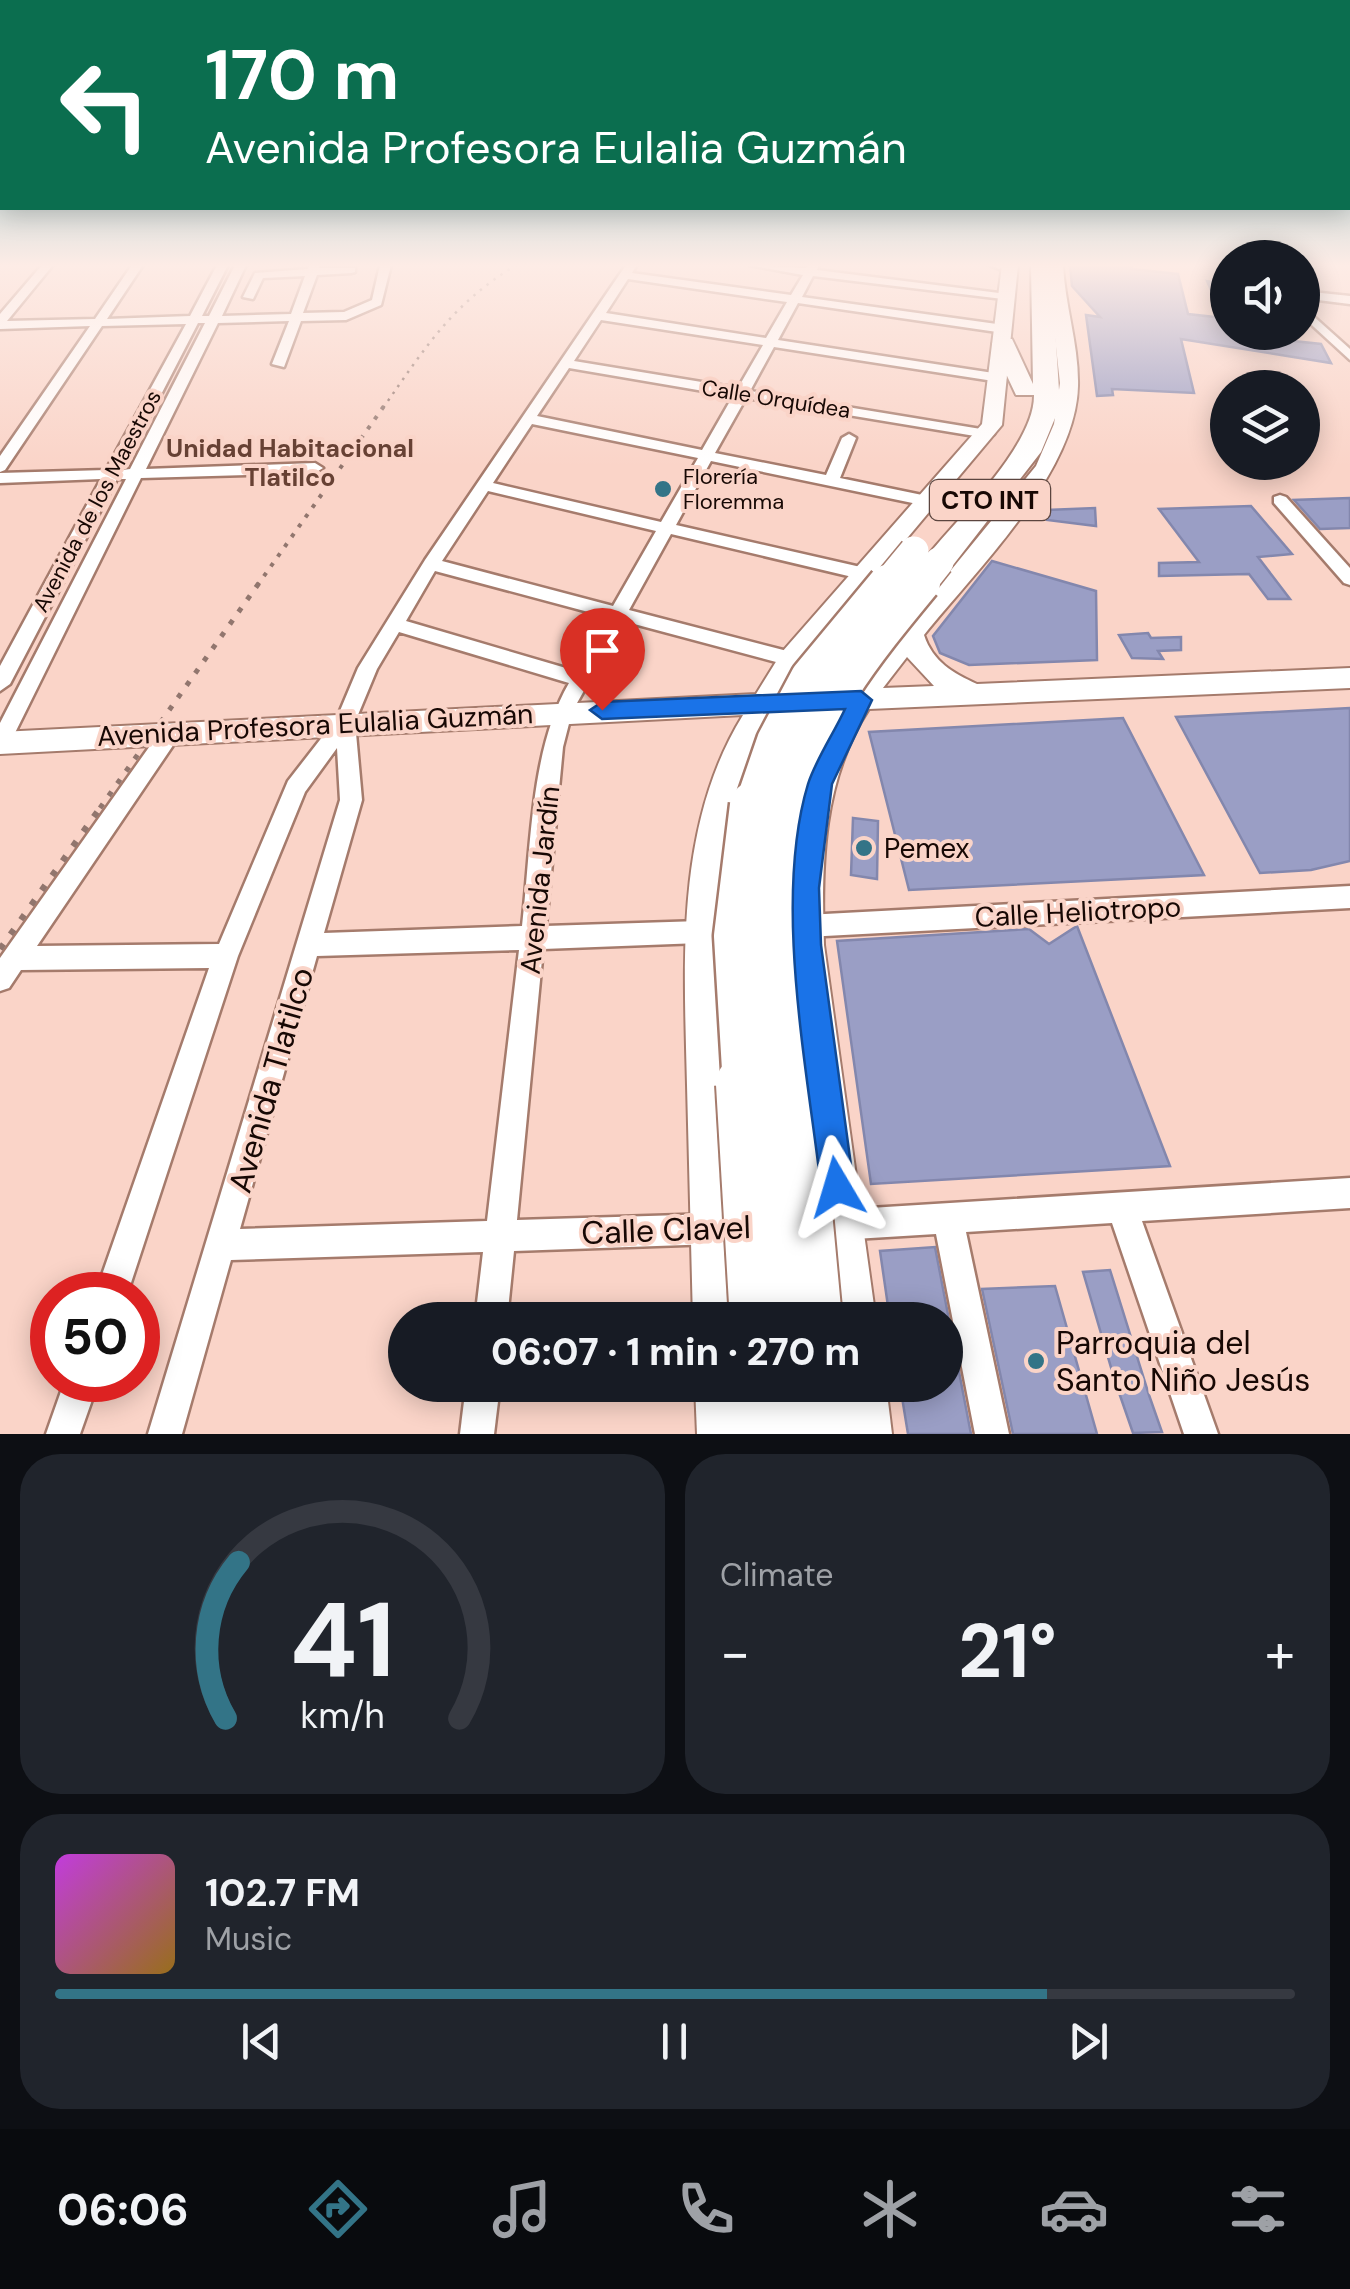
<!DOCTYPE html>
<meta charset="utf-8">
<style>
:root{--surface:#171b24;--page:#20242c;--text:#f1f3f6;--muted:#9ea1a6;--line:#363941;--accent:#337487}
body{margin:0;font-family:"DM Sans",sans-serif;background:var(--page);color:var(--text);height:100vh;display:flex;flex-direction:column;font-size:38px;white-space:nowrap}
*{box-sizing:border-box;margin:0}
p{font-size:32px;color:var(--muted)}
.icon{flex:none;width:55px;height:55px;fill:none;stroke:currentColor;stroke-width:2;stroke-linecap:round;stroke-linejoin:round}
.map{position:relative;height:1434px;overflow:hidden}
.side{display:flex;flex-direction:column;gap:20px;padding:20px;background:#0d0f14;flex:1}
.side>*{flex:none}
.banner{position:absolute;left:0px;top:0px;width:1350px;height:210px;box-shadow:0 5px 25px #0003;background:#0b6e4f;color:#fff;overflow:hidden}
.buttons{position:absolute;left:1210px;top:240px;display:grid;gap:20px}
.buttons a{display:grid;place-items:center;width:110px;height:110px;border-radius:50%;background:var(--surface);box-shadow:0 5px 25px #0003;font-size:50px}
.speed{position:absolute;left:30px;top:1272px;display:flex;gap:20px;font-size:50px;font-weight:700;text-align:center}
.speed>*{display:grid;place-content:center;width:130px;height:130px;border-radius:50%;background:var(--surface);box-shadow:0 5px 25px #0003;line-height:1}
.speed .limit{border:15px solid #d22;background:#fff;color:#111}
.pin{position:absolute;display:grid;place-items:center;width:85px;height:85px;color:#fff;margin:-102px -42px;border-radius:50% 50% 50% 0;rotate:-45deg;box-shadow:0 0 10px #0007}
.pin .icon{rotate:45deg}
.me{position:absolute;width:110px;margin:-55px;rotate:353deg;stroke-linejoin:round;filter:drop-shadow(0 0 8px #0008)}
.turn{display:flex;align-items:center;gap:35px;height:210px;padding:0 40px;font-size:45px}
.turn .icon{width:130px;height:130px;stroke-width:2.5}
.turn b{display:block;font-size:70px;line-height:85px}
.big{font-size:75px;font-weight:800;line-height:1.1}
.side .widget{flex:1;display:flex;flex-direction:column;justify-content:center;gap:15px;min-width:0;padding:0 35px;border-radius:40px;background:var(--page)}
.side .dial{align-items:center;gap:0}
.dial svg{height:260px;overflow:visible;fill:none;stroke:var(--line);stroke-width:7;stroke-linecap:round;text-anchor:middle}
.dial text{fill:var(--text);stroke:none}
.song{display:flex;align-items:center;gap:30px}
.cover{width:120px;height:120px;border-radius:15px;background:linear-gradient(135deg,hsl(290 70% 55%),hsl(40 70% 35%))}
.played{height:10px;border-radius:5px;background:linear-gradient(90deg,var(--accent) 80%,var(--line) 80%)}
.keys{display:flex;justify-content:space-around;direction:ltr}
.heat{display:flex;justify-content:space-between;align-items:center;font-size:55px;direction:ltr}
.side .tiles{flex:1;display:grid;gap:20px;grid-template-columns:1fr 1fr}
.widget:last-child{grid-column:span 2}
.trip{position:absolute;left:388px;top:1302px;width:575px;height:100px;border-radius:50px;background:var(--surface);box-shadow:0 5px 25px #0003;font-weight:800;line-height:100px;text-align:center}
.tabs{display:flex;height:160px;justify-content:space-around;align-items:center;background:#090b0e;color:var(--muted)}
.tabs .icon{width:70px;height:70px}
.tabs .on{color:var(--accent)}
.tabs b{font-size:45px;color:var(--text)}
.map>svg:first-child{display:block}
</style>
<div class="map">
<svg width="1350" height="1434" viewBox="0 0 1350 1434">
<rect width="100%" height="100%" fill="#fad4c8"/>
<g fill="#9a9ec5" stroke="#8387ad" stroke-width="2.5">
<polygon points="1070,265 1131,265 1132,269 1178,274 1188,314 1224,318 1207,281 1228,284 1228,332 1272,332 1275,339 1321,344 1331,363 1181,339 1194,393 1112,389 1113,395 1097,396 1086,315 1100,317 1072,286"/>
<polygon points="1350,498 1350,528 1320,529 1294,500"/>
<polygon points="1251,506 1292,554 1258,557 1290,599 1268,599 1249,574 1159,576 1159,563 1199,562 1159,509"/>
<polygon points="1095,508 1096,526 1047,520 1047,510"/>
<polygon points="992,561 1096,591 1097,660 969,665 940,653 933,636"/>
<polygon points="1148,633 1151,638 1181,637 1181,650 1158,651 1163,659 1132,658 1119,635"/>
<polygon points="1350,708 1350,861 1311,870 1260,873 1176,717"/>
<polygon points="1123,718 1204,875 909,890 869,732"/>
<polygon points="853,818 878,821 877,879 851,875"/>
<polygon points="1077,926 1170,1166 871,1184 837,941 1029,929 1049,944"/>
<polygon points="935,1247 971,1434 908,1434 900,1385 945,1385 945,1320 890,1320 880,1251"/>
<polygon points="1110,1270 1149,1395 1162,1432 1133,1433 1115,1381 1083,1272"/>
<polygon points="1055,1286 1097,1434 1013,1434 982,1289"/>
</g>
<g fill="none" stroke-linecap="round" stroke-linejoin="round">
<defs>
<g id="street">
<path d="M42 265H53L7 321 95 319 132 265H143L107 319 190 316 217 265H228L202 316H209L235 265H246L222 316 291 314 305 276 263 278 253 299 243 297 255 273 308 269 309 265H320L319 268H355V272L351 273 317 275 303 313 344 312 372 300 380 265H391L381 305 346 320 301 321 284 367 272 364 289 321 218 323 146 469 315 463 323 468 315 473 141 478 10 743 7 749 0 751V723L126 479H117L10 684 0 691V666L101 479 0 483V473L106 470 186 324 102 326 5 470 0 472V456L90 326 0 329V314ZM198 323H205L130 469 122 470Z"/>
<path d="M626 265H637L632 273 791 295 803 275 749 265 806 268 808 265H819L817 270 999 293 1003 295V299L813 276 802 297 1004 325 1010 329 1004 333 798 303 778 340 1000 374 1007 378 1000 382 774 347 750 391 987 430 994 434 987 438 746 398 715 453 826 475 842 438 849 434 856 438 840 478 927 496 935 501 927 506 711 461 676 525 865 568 874 574 865 580 671 534 629 610 791 652 800 659 791 666 623 621 572 712 563 747 546 926 700 921 722 929 725 937 722 945 713 949 700 943 543 949 517 1220 714 1214 725 1218 729 1229 725 1240 714 1244 514 1251 507 1320H475L483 1252 231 1260 182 1434H148L340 800 337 748 305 792 238 956 127 1295H95L209 968 21 970 9 988 0 991V958L164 726H178L181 732 178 738 37 946 219 944 288 781 337 718 358 668 425 560ZM628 279 787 302 766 338 606 313ZM601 320 763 345 738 388 574 361ZM569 368 733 396 702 450 537 416ZM532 424 698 458 661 522 493 483ZM488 491 656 531 613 606 442 561ZM435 571 607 617 576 671 406 621ZM399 632 569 683C530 750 531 850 522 926L324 933 362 800 355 722 377 669ZM519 950 487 1221 240 1229 317 956Z"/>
<polygon points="989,265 1004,265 1005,266 999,269"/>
<polygon points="1305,265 1316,265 1302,278 1302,268"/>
<polygon points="1302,291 1350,296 1350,304 1302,298"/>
<polygon points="1302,306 1350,349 1350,360 1302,316"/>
<polygon points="1280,495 1286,497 1350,568 1350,585 1344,583 1274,503 1274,497"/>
<polygon points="1350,886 1350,908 806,937 797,934 794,926 797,918 806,915"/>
<polygon points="1350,1178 1350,1208 1142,1221 1218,1434 1184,1434 1112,1223 966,1232 1009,1434 975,1434 936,1234 838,1240 827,1236 823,1225 827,1214 838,1210"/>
<polygon points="65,1380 99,1380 80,1434 46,1434"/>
<polygon points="466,1385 500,1385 494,1434 460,1434"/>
</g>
<g id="secondary">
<path d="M1002 265H1018L1002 425 800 666 785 692 854 689 1036 466 1054 424 1060 383 1047 265H1063C1065 306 1079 345 1078 386 1076 473 977 569 924 635 933 662 953 673 977 684L1350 668V688L869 709C823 779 821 864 824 945L876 1320H832L790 945C790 865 795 781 839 711L772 714C707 827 718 959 725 1084 729 1163 733 1241 737 1320H693C691 1242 689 1163 687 1085 684 961 675 825 743 715L0 754V732L756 694 782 652 982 424ZM907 657 934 686 883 688Z"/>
<polygon points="695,1385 741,1385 743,1434 697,1434"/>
<polygon points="840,1385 886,1385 892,1434 846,1434"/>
</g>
<g id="highway">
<path d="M1031 265H1051L1060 406 1041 452 950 569H928L923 562 928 555C959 517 1035 444 1034 395H1016L992 344 996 339H1012L1033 384Z"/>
<polygon points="732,1385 851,1385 857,1434 734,1434"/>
</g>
</defs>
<use href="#street" stroke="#a57b6c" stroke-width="5"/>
<use href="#secondary" stroke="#a57b6c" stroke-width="4"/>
<use href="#highway" stroke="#a57b6c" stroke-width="4"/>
<use href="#street" fill="#fff" fill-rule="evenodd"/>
<use href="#secondary" fill="#fff" fill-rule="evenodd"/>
<use href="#highway" fill="#fff" fill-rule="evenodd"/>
<path stroke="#91766e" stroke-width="2.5" stroke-dasharray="2.5 6" stroke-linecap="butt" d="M383 408C425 348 451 305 516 265"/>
<polyline stroke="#91766e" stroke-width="4" stroke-dasharray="4 8" stroke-linecap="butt" points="257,586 384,406"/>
<polyline stroke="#91766e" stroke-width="5" stroke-dasharray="5 10" stroke-linecap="butt" points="100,808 259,583"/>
<polyline stroke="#91766e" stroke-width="6" stroke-dasharray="6 12" stroke-linecap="butt" points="0,949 102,805"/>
<defs>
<g id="highway-bridge-far3">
<polyline points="885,586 914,551"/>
<polyline points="920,586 939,562"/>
</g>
<g id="highway-bridge-far2">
<polyline points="752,808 775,741 809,677 887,583"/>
<path d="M790 808C810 719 865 652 922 583"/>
</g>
<g id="highway-bridge-far1">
<polyline points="746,1086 737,936 753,805"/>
<polyline points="791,1086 778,920 791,805"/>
</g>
<g id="highway-bridge">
<polyline points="745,1084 759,1320"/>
<polyline points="791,1084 813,1320"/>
</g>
</defs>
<use href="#highway-bridge-far3" stroke="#a57b6c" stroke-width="32" stroke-linecap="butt"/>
<use href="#highway-bridge-far2" stroke="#a57b6c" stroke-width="41" stroke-linecap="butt"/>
<use href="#highway-bridge-far1" stroke="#a57b6c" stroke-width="51" stroke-linecap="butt"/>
<use href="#highway-bridge" stroke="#a57b6c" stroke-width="62" stroke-linecap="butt"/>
<use href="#highway-bridge-far3" stroke="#fff" stroke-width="29"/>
<use href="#highway-bridge-far2" stroke="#fff" stroke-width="36"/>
<use href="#highway-bridge-far1" stroke="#fff" stroke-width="46"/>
<use href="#highway-bridge" stroke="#fff" stroke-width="58"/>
</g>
<linearGradient id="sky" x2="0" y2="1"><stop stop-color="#67b9c1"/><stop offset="0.57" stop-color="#fdece6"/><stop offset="1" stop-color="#fdece6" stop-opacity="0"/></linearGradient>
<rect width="1350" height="466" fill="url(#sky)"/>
<path fill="#1a73e8" stroke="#114b97" stroke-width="2.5" d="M861 691 872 700 832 784 819 888 821 945 854 1187 849 1199 837 1204 825 1199 821 1187C807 1067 773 900 808 784 816 759 834 733 845 709L602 719 590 710 602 702Z"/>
<g fill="#337487" stroke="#fad4c8" stroke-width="4">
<circle cx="663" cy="489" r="10"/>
<circle cx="864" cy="848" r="10"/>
<circle cx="1036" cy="1361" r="10"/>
</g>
<g text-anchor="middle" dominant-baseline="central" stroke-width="8" stroke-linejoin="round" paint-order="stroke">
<g font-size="22" fill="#170804" stroke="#fad4c8">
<text transform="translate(776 399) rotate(9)">Calle Orquídea</text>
<text transform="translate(97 501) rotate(-62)">Avenida de los Maestros</text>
</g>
<g font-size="22" fill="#170804" stroke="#fad4c8" text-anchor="start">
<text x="683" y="476">Florería<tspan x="683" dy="25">Floremma</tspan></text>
</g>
<g font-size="25" font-weight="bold" fill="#674134" stroke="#fad4c8">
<text x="290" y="448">Unidad Habitacional<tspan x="290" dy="29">Tlatilco</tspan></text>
</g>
<rect fill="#fad4c8" stroke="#5b453f" stroke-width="2.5" x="930" y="480" width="120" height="40" rx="8"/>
<g font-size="25" font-weight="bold" fill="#170804">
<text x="990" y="500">CTO INT</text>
</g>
<g font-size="28" fill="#170804" stroke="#fad4c8">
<text transform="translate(315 725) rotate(-3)">Avenida Profesora Eulalia Guzmán</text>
<text transform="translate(540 880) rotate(-84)">Avenida Jardín</text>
<text transform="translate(1078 912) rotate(-3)">Calle Heliotropo</text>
</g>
<g font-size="28" fill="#170804" stroke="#fad4c8" text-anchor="start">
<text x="884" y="848">Pemex</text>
</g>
<g font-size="32" fill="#170804" stroke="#fad4c8">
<text transform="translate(271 1080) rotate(-74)">Avenida Tlatilco</text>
<text transform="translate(666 1230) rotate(-2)">Calle Clavel</text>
</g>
<g font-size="32" fill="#170804" stroke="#fad4c8" text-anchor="start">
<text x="1056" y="1343">Parroquia del<tspan x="1056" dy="37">Santo Niño Jesús</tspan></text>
</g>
</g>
</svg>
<div class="buttons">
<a><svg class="icon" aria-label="sound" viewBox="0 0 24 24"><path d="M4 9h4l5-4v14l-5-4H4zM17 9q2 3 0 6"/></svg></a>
<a><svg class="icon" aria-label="layers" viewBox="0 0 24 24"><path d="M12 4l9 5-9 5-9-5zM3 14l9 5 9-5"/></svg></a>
</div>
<div class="speed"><div class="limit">50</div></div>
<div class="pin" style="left:602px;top:710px;background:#d93025"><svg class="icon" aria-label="arrive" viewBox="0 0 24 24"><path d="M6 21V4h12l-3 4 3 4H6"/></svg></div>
<svg class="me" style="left:837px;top:1187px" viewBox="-20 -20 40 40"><path d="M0-17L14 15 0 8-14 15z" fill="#1a73e8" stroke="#fff" stroke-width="4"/></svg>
<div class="trip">06:07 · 1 min · 270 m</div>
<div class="banner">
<div class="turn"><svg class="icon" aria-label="left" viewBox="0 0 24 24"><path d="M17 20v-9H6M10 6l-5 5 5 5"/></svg><div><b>170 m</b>Avenida Profesora Eulalia Guzmán</div></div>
</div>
</div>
<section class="side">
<div class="tiles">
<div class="widget dial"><svg viewBox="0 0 100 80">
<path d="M14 69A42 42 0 1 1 86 69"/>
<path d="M14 69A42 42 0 0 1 18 21" stroke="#337487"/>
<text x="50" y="56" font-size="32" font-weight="700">41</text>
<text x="50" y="72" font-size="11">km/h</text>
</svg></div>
<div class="widget"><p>Climate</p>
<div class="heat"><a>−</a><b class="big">21°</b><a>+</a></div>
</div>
<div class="widget">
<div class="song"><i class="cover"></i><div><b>102.7 FM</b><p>Music</p></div></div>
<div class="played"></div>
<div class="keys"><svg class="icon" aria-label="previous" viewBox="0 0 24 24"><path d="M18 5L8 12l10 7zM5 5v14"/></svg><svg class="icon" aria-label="pause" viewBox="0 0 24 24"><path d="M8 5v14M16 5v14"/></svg><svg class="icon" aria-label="next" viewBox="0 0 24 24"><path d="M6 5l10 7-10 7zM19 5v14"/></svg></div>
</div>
</div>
</section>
<nav class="tabs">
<b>06:06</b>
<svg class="icon on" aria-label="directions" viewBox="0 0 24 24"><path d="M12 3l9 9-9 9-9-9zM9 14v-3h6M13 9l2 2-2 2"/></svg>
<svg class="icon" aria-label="music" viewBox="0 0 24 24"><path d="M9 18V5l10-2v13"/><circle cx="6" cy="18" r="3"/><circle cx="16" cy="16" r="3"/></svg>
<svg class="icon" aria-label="phone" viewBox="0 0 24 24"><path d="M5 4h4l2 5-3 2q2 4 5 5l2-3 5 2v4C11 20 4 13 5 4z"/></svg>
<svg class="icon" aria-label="climate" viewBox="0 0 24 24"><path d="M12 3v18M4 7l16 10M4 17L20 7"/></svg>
<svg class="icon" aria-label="car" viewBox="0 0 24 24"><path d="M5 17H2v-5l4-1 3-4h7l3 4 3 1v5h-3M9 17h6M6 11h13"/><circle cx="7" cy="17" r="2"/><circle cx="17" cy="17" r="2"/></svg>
<svg class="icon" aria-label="filters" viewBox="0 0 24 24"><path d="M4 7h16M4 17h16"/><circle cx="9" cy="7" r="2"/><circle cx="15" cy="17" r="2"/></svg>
</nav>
